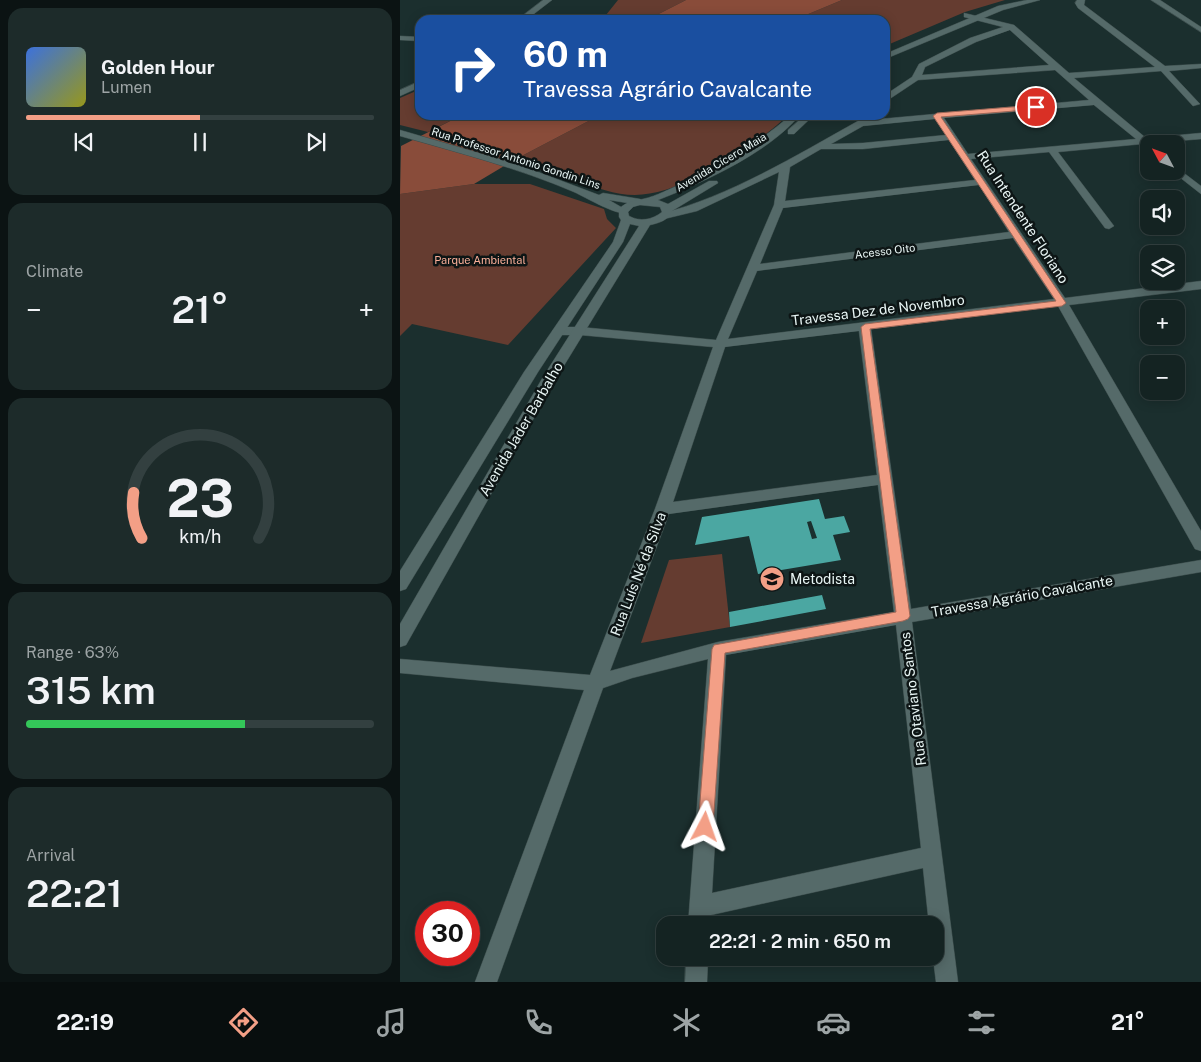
<!DOCTYPE html>
<meta charset="utf-8">
<style>
:root{--surface:#142322;--page:#1d2b2a;--text:#f1f3f6;--muted:#9da4a5;--line:#334040;--accent:#f39f86}
body{margin:0;font-family:"Public Sans",sans-serif;background:var(--page);color:var(--text);height:100vh;display:flex;flex-direction:column;font-size:19px;white-space:nowrap}
*{box-sizing:border-box;margin:0}
p{font-size:16px;color:var(--muted)}
.icon{flex:none;width:28px;height:28px;fill:none;stroke:currentColor;stroke-width:2;stroke-linecap:round;stroke-linejoin:round}
.map{position:relative;flex:1;overflow:hidden}
.panel{display:flex;flex-direction:column;gap:8px;padding:8px;background:#0b1313;width:400px}
.panel>*{flex:none}
.top-card{position:absolute;left:15px;top:15px;width:475px;height:105px;border-radius:15px;box-shadow:0 2px 12px #0003,0 0 0 1px var(--line);background:#1a4fa0;color:#fff;overflow:hidden}
.needle{width:32px;rotate:311deg}
.controls{position:absolute;left:740px;top:135px;display:grid;gap:10px}
.controls a{display:grid;place-items:center;width:45px;height:45px;border-radius:10px;background:var(--surface);box-shadow:0 2px 12px #0003,0 0 0 1px var(--line);font-size:25px}
.speed{position:absolute;left:15px;top:901px;display:flex;gap:10px;font-size:25px;font-weight:700;text-align:center}
.speed>*{display:grid;place-content:center;width:65px;height:65px;border-radius:50%;background:var(--surface);box-shadow:0 2px 12px #0003,0 0 0 1px var(--line);line-height:1}
.speed .limit{border:8px solid #d22;background:#fff;color:#111}
.pin{position:absolute;display:grid;place-items:center;width:42px;height:42px;color:#fff;margin:-21px;border:2px solid #fff;border-radius:50%;box-shadow:0 1px 5px #0007}
.me{position:absolute;width:55px;margin:-28px;rotate:4deg;stroke-linejoin:round;filter:drop-shadow(0 0 4px #0008)}
.turn{display:flex;align-items:center;gap:18px;height:105px;padding:0 25px;font-size:22px}
.turn .icon{width:65px;height:65px;stroke-width:2.5}
.turn b{display:block;font-size:35px;line-height:42px}
.big{font-size:38px;font-weight:600;line-height:1.1}
.panel .tile{flex:1;display:flex;flex-direction:column;justify-content:center;gap:8px;min-width:0;padding:0 18px;border-radius:15px;background:var(--page)}
.panel .dial{align-items:center;gap:0}
.dial svg{height:130px;overflow:visible;fill:none;stroke:var(--line);stroke-width:7;stroke-linecap:round;text-anchor:middle}
.dial text{fill:var(--text);stroke:none}
.song{display:flex;align-items:center;gap:15px}
.cover{width:60px;height:60px;border-radius:8px;background:linear-gradient(135deg,hsl(220 70% 55%),hsl(60 70% 35%))}
.played{height:5px;border-radius:2px;background:linear-gradient(90deg,var(--accent) 50%,var(--line) 50%)}
.keys{display:flex;justify-content:space-around;direction:ltr}
.heat{display:flex;justify-content:space-between;align-items:center;font-size:28px;direction:ltr}
.charge{height:8px;border-radius:4px;background:linear-gradient(90deg,#34c759 63%,var(--line) 0)}
.trip{position:absolute;left:256px;top:916px;width:288px;height:50px;border-radius:15px;background:var(--surface);box-shadow:0 2px 12px #0003,0 0 0 1px var(--line);font-weight:600;line-height:50px;text-align:center}
.tab-bar{display:flex;height:80px;justify-content:space-around;align-items:center;background:#080e0e;color:var(--muted)}
.tab-bar .icon{width:35px;height:35px}
.tab-bar .active{color:var(--accent)}
.tab-bar b{font-size:22px;color:var(--text)}
main{display:flex;flex:1;min-height:0}
.map>svg:first-child{display:block}
</style>
<main>
<section class="panel">
<div class="tile">
<div class="song"><i class="cover"></i><div><b>Golden Hour</b><p>Lumen</p></div></div>
<div class="played"></div>
<div class="keys"><svg class="icon" aria-label="previous" viewBox="0 0 24 24"><path d="M18 5L8 12l10 7zM5 5v14"/></svg><svg class="icon" aria-label="pause" viewBox="0 0 24 24"><path d="M8 5v14M16 5v14"/></svg><svg class="icon" aria-label="next" viewBox="0 0 24 24"><path d="M6 5l10 7-10 7zM19 5v14"/></svg></div>
</div>
<div class="tile"><p>Climate</p>
<div class="heat"><a>−</a><b class="big">21°</b><a>+</a></div>
</div>
<div class="tile dial"><svg viewBox="0 0 100 80">
<path d="M14 69A42 42 0 1 1 86 69"/>
<path d="M14 69A42 42 0 0 1 9 41" stroke="#f39f86"/>
<text x="50" y="56" font-size="32" font-weight="700">23</text>
<text x="50" y="72" font-size="11">km/h</text>
</svg></div>
<div class="tile"><p>Range · 63%</p><b class="big">315 km</b><div class="charge"></div></div>
<div class="tile"><p>Arrival</p><b class="big">22:21</b></div>
</section>
<div class="map">
<svg width="801" height="982" viewBox="0 0 801 982">
<rect width="100%" height="100%" fill="#1b2f2e"/>
<g fill="#653c30">
<polygon points="218,0 286,0 247,20 198,20 206,15"/>
<polygon points="442,0 605,0 565,12 485,46 485,20 394,20"/>
<polygon points="16,91 20,92 20,115 62,115 28,132 0,125 0,98"/>
<path d="M200 115H388C355 147 282 195 235 195 215 195 195 187 176 181 155 174 134 169 114 160Z"/>
<polygon points="74,184 130,184 204,209 207,219 216,228 108,345 12,324 0,336 0,194"/>
<polygon points="322,554 330,627 241,643 269,560"/>
</g>
<g fill="#894c3a">
<polygon points="286,0 442,0 394,20 247,20"/>
<polygon points="62,115 200,115 114,160 74,184 0,194 1,146"/>
</g>
<g fill="#4ba7a2" fill-rule="evenodd">
<path d="M419 499 425 519 444 516 450 532 433 535 441 560 358 574 349 536 295 545 302 517ZM411 521 417 538 412 539 407 522Z"/>
<polygon points="422,595 426,609 330,627 329,612"/>
</g>
<g fill="none" stroke-linecap="round" stroke-linejoin="round">
<defs>
<g id="minor">
<polygon points="143,0 152,0 126,20 117,20"/>
<path d="M677 0H685L684 5 765 66 801 64V68L769 71 800 104 793 106 761 71 674 78 746 138 801 133V139L752 143 749 144 748 147 742 144 658 152 714 226 709 229 705 228 649 152 571 159 665 298 801 281V289L669 305 801 531V551L795 549 658 306 471 329 511 609 801 560V572L512 622 558 982H536L533 958H535V925H529L523 868 311 915 310 925H288L308 659 232 678 203 688 97 982H75L184 690 0 673V659L190 675 255 509 313 347 180 335H158L152 331 158 327H180L316 340 374 205 379 172 297 211 264 219 259 216 260 214C330 196 395 156 458 121L463 115H472L469 120 689 100 655 70 518 80 485 102V95L512 77 519 64 570 38 603 27 564 17V13L614 25 669 73 755 67 678 8 675 3ZM610 30 649 65 522 75 525 67 576 42ZM694 105 736 139 568 154 544 118ZM535 119 546 135 463 143 431 144 463 126ZM549 140 575 180 385 201 390 167 421 149H463ZM579 185 609 232 360 264 383 208ZM613 238 654 299 328 339 357 271ZM459 331 477 475 273 502 325 347ZM478 485 494 612 318 642 210 671 269 514ZM496 625 521 848 312 893 326 655Z"/>
<polygon points="751,0 760,0 801,27 801,32"/>
<polygon points="0,36 20,37 20,41 0,40"/>
<polygon points="20,81 20,87 0,96 0,90"/>
<polygon points="776,167 801,186 801,194 773,172 776,171"/>
<polygon points="286,958 308,958 307,982 285,982"/>
</g>
<path id="tertiary" d="M0 130 117 164 199 195 203 193 240 199 245 202 240 205 209 200 228 211 227 213C217 216 185 197 174 192 118 168 59 153 0 136Z"/>
<g id="secondary">
<polygon points="627,0 640,0 603,10 485,59 485,54 598,6"/>
<path d="M391 115H400C368 153 304 182 258 200L268 204 309 181H317L318 183 272 211C269 220 259 223 250 225L157 377 6 645 0 647V624L143 377 239 226 230 224 223 242 138 372 6 589 0 591V571L124 372 213 242 221 220 219 217V209C227 201 234 201 243 199 257 196 271 188 283 183 322 166 358 143 391 115ZM240 205 260 207 262 212C252 220 240 222 229 216L228 212 233 207Z"/>
<polygon points="405,115 414,115 394,134 388,134 388,130"/>
</g>
</defs>
<use href="#minor" stroke="#3b4c4b" stroke-width="1"/>
<use href="#tertiary" stroke="#3b4c4b" stroke-width="1"/>
<use href="#secondary" stroke="#3b4c4b" stroke-width="1"/>
<use href="#minor" fill="#556a69" fill-rule="evenodd"/>
<use href="#tertiary" fill="#556a69" fill-rule="evenodd"/>
<use href="#secondary" fill="#556a69" fill-rule="evenodd"/>
</g>
<polygon fill="#f39f86" stroke="#9e6757" points="636,105 639,106 639,109 541,117 666,303 662,306 470,329 510,616 508,619 503,621 325,653 313,827 311,832 305,834 300,832 298,827 312,649 314,645 496,612 461,327 465,324 656,301 533,116 537,113"/>
<defs>
<symbol id="school-disc" viewBox="-11 -11 22 22"><circle r="9.5" fill="#f39f86" stroke="#0d1515"/><path d="M0-5L7-2L0 1L-7-2ZM-4 1L0 2.5L4 1V4Q0 6-4 4Z" fill="#111"/></symbol>
</defs>
<g fill-rule="evenodd">
<use href="#school-disc" x="358" y="565" width="28" height="28"/>
</g>
<g text-anchor="middle" dominant-baseline="central" stroke-width="5" stroke-linejoin="round" paint-order="stroke">
<g font-size="11" fill="#e8f5f4" stroke="#0d1515">
<text transform="translate(116 158) rotate(18)">Rua Professor Antonio Gondin Lins</text>
<text transform="translate(321 162) rotate(-31)">Avenida Cícero Maia</text>
<text transform="translate(485 251) rotate(-7)">Acesso Oito</text>
</g>
<g font-size="11" fill="#f8ae98" stroke="#0d1515">
<text x="80" y="260">Parque Ambiental</text>
</g>
<g font-size="14" fill="#e8f5f4" stroke="#0d1515">
<text transform="translate(623 217) rotate(57)">Rua Intendente Floriano</text>
<text transform="translate(478 310) rotate(-7)">Travessa Dez de Novembro</text>
<text transform="translate(121 429) rotate(-60)">Avenida Jader Barbalho</text>
<text transform="translate(238 574) rotate(-69)">Rua Luís Né da Silva</text>
<text transform="translate(622 596) rotate(-10)">Travessa Agrário Cavalcante</text>
<text transform="translate(513 699) rotate(-97)">Rua Otaviano Santos</text>
</g>
<g font-size="14" fill="#e8f5f4" stroke="#0d1515" text-anchor="start">
<text x="390" y="579">Metodista</text>
</g>
</g>
</svg>
<div class="controls">
<a><svg class="needle" viewBox="-14 -14 28 28"><path d="M0-13l5 13h-10z" fill="#e53935"/><path d="M0 13l5-13h-10z" fill="#9da4a5"/></svg></a>
<a><svg class="icon" aria-label="sound" viewBox="0 0 24 24"><path d="M4 9h4l5-4v14l-5-4H4zM17 9q2 3 0 6"/></svg></a>
<a><svg class="icon" aria-label="layers" viewBox="0 0 24 24"><path d="M12 4l9 5-9 5-9-5zM3 14l9 5 9-5"/></svg></a>
<a>+</a>
<a>−</a>
</div>
<div class="speed"><div class="limit">30</div></div>
<div class="pin" style="left:636px;top:107px;background:#d93025"><svg class="icon" aria-label="arrive" viewBox="0 0 24 24"><path d="M6 21V4h12l-3 4 3 4H6"/></svg></div>
<svg class="me" style="left:305px;top:827px" viewBox="-20 -20 40 40"><path d="M0-17L14 15 0 8-14 15z" fill="#f39f86" stroke="#fff" stroke-width="4"/></svg>
<div class="trip">22:21 · 2 min · 650 m</div>
<div class="top-card">
<div class="turn"><svg class="icon" aria-label="right" viewBox="0 0 24 24"><path d="M7 20v-9h11M14 6l5 5-5 5"/></svg><div><b>60 m</b>Travessa Agrário Cavalcante</div></div>
</div>
</div>
</main>
<nav class="tab-bar">
<b>22:19</b>
<svg class="icon active" aria-label="directions" viewBox="0 0 24 24"><path d="M12 3l9 9-9 9-9-9zM9 14v-3h6M13 9l2 2-2 2"/></svg>
<svg class="icon" aria-label="music" viewBox="0 0 24 24"><path d="M9 18V5l10-2v13"/><circle cx="6" cy="18" r="3"/><circle cx="16" cy="16" r="3"/></svg>
<svg class="icon" aria-label="phone" viewBox="0 0 24 24"><path d="M5 4h4l2 5-3 2q2 4 5 5l2-3 5 2v4C11 20 4 13 5 4z"/></svg>
<svg class="icon" aria-label="climate" viewBox="0 0 24 24"><path d="M12 3v18M4 7l16 10M4 17L20 7"/></svg>
<svg class="icon" aria-label="car" viewBox="0 0 24 24"><path d="M5 17H2v-5l4-1 3-4h7l3 4 3 1v5h-3M9 17h6M6 11h13"/><circle cx="7" cy="17" r="2"/><circle cx="17" cy="17" r="2"/></svg>
<svg class="icon" aria-label="filters" viewBox="0 0 24 24"><path d="M4 7h16M4 17h16"/><circle cx="9" cy="7" r="2"/><circle cx="15" cy="17" r="2"/></svg>
<b>21°</b>
</nav>
